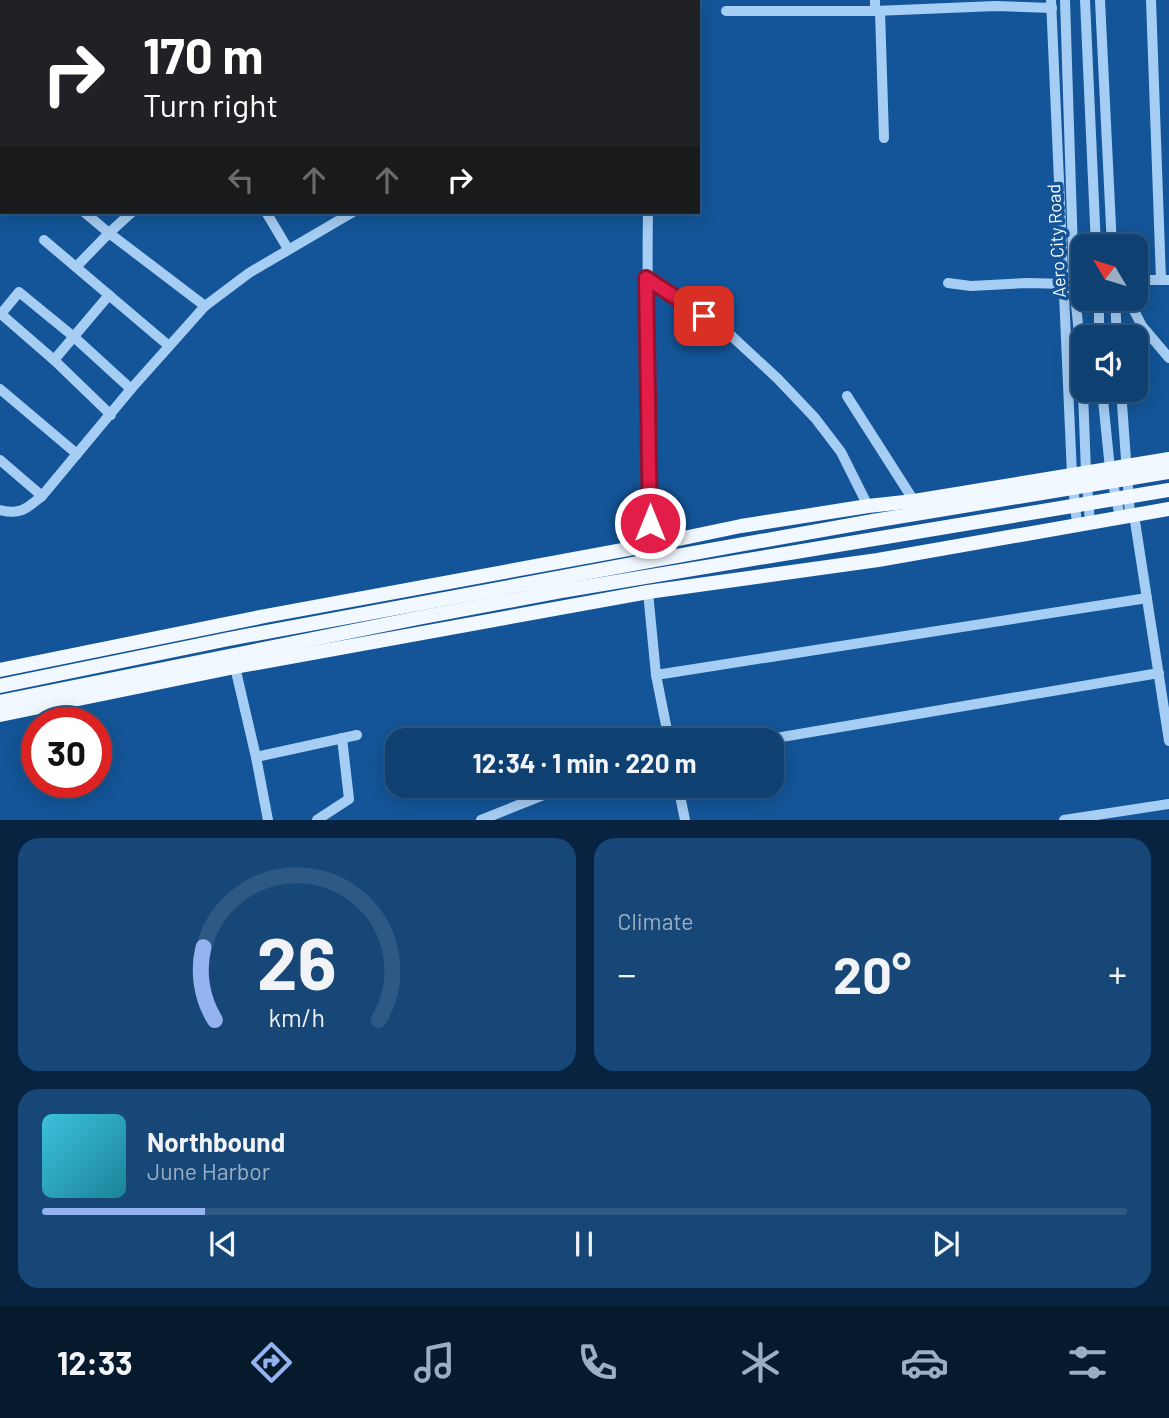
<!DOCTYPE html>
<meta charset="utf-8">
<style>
:root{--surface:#0e4072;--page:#174777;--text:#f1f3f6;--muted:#9bafc4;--line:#2e5984;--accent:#95b2f1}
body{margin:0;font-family:Barlow,sans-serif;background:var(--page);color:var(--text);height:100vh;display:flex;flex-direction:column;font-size:26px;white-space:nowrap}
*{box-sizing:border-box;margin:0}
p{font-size:23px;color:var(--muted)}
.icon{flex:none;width:38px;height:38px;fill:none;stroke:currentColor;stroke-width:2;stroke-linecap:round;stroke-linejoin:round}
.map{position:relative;height:820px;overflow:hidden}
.drawer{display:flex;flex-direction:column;gap:18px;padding:18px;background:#08233f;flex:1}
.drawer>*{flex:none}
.guide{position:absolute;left:0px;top:0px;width:700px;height:214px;box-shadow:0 4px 18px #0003,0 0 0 2px var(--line);background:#202124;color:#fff;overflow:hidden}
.needle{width:46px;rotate:308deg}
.controls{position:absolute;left:1071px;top:234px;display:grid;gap:14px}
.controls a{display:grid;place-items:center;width:77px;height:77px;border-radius:14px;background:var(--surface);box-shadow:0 4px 18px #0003,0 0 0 2px var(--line);font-size:35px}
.speed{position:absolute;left:21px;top:707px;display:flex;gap:14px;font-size:35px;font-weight:700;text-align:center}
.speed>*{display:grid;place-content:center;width:91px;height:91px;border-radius:50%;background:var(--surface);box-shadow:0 4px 18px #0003,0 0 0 2px var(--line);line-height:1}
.speed .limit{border:10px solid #d22;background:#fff;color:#111}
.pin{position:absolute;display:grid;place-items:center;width:60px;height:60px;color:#fff;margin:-30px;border-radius:14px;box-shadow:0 4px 10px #0006}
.me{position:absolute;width:77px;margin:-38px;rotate:0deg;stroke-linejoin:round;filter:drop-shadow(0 0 5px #0008)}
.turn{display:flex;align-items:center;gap:24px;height:147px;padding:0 28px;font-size:32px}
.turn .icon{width:91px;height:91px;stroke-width:2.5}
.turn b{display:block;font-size:49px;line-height:60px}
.lanes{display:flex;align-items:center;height:66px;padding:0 28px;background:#0003;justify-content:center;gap:35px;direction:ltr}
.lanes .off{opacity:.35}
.big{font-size:52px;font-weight:700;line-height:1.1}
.drawer .widget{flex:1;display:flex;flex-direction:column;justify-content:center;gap:10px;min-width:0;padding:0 24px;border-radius:21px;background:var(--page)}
.drawer .dial{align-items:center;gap:0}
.dial svg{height:182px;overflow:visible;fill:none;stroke:var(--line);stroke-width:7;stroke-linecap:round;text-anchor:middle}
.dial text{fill:var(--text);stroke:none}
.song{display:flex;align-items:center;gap:21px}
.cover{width:84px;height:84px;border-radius:10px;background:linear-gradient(135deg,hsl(190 70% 55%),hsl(190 70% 35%))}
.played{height:7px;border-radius:4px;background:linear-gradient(90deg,var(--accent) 15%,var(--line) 15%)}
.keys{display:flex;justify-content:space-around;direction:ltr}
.heat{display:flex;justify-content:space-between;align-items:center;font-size:38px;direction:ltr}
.drawer .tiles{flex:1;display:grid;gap:18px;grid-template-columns:1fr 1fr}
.widget:last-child{grid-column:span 2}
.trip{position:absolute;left:385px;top:728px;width:399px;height:70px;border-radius:21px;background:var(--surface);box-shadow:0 4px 18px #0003,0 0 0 2px var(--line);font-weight:700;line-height:70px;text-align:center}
.tab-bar{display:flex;height:112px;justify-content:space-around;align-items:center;background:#061a2e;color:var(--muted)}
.tab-bar .icon{width:49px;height:49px}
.tab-bar .selected{color:var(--accent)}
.tab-bar b{font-size:32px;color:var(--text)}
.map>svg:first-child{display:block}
</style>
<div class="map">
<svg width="1169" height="820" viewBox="0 0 1169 820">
<rect width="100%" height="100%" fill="#135598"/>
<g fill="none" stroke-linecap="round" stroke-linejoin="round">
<g stroke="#a6cdf3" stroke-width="10">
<polyline points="393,0 395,2"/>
<polyline points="455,0 457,2"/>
<polyline points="562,0 563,2"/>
<polyline points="652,0 652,2"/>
<polyline points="1051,0 1072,475 1077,524"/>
<polyline points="1065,0 1074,284 1082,364 1086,473 1090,522"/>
<polyline points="1085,0 1096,247"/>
<polyline points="1100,0 1112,247"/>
<polyline points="1151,0 1161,280"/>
<polyline points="519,2 522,0"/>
<polyline points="627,2 627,0"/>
<polyline points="726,11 875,11 875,0"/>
<polyline points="875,11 996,6 1052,8"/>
<polyline points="880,11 884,138"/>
<polyline points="0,160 2,162"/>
<polyline points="84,212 109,233 205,306"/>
<polyline points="266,212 288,249"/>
<path d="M648 212C646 323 651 434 650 545"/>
<polyline points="44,240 169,346"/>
<polyline points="76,267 109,233 132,212"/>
<polyline points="647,278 724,329 778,379 815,418 841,452 868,506"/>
<polyline points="1136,280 1169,280"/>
<polyline points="948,283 971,286 1027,283 1067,284"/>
<polyline points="1099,299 1099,338"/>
<polyline points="1115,299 1117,338"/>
<polyline points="1128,299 1142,326 1169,358"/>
<polyline points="1,314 54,360 111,415"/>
<polyline points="0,315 19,292 74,337 131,389"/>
<polyline points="54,360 109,295"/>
<polyline points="0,389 77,454"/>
<polyline points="1102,390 1110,469 1120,517"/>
<polyline points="1121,390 1130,515"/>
<polyline points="847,396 914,501"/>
<polyline points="0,460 42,496"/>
<path d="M0 510C21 515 26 509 42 496L131 389 205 306 249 273 353 212"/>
<polyline points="1134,515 1169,741"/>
<polyline points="648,592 656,675 669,740"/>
<polyline points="235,667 256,757 268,820"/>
<polyline points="656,675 1147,598"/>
<polyline points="764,740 1159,673"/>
<polyline points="256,757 357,735"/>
<polyline points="678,786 685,820"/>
<polyline points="317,820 349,799 342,738"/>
<polyline points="481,820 566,786"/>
<polyline points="1064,820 1169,804"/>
</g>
<g stroke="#f2f8ff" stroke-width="14">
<polyline points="0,670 265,616 650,545 741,526 868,506 914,501 1169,459"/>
<polyline points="0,686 229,639 649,561 873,521 1169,472"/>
<polyline points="0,702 418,618 561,591 1169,490"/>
<polyline points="0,715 235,667 648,592 878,560 1169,509"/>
</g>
</g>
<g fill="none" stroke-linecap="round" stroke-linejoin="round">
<defs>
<polyline id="route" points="650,523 646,278 704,316"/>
</defs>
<use href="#route" stroke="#92132f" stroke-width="18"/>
<use href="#route" stroke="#e11d48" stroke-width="12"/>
</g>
<g text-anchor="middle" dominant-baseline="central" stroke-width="7" stroke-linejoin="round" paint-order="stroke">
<g font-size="18" fill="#fff" stroke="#135598">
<text transform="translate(1056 241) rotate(-93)">Aero City Road</text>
</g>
</g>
</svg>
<div class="controls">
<a><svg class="needle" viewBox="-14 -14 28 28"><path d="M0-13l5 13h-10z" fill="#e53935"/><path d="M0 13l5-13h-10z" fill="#9bafc4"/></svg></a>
<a><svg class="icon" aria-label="sound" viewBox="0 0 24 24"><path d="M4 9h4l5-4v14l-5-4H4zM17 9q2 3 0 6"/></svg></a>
</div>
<div class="speed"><div class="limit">30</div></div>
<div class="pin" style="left:704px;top:316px;background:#d93025"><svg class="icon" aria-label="arrive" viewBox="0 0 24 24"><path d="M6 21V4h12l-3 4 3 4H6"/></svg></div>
<svg class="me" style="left:650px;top:523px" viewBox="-20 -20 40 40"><circle r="17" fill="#e11d48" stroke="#fff" stroke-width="3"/><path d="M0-11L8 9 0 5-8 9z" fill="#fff"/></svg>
<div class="trip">12:34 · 1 min · 220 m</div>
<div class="guide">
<div class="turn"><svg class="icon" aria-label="right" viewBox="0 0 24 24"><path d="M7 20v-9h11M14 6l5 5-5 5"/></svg><div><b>170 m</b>Turn right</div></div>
<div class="lanes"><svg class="icon off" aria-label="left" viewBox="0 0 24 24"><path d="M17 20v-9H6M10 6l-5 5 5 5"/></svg><svg class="icon off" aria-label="ahead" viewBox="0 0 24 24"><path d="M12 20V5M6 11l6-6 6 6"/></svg><svg class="icon off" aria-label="ahead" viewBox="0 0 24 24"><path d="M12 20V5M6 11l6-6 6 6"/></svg><svg class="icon" aria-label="right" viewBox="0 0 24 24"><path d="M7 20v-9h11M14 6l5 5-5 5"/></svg></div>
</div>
</div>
<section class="drawer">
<div class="tiles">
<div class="widget dial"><svg viewBox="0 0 100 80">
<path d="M14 69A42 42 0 1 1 86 69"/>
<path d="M14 69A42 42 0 0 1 9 37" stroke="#95b2f1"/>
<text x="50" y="56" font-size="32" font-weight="700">26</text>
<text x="50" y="72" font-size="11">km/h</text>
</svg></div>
<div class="widget"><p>Climate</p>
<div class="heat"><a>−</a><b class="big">20°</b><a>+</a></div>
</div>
<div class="widget">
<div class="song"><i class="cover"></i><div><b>Northbound</b><p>June Harbor</p></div></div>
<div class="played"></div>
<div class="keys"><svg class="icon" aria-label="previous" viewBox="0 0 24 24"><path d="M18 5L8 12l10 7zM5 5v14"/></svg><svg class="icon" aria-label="pause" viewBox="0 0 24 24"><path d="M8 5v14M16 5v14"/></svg><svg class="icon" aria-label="next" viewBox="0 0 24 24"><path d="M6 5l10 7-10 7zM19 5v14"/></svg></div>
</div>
</div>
</section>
<nav class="tab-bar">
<b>12:33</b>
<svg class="icon selected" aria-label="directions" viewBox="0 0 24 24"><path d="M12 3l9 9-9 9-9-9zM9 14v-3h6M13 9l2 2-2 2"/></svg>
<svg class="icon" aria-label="music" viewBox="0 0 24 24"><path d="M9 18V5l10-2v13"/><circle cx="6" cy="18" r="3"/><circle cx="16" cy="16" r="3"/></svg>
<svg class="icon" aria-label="phone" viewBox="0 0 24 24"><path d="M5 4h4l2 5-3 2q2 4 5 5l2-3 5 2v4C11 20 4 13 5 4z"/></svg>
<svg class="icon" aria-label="climate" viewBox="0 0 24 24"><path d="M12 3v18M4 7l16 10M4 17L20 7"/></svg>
<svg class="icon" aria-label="car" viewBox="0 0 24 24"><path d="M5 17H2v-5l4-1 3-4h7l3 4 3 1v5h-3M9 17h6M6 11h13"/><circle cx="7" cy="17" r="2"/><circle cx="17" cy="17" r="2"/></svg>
<svg class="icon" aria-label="filters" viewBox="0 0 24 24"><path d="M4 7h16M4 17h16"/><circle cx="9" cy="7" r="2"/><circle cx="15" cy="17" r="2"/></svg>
</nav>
